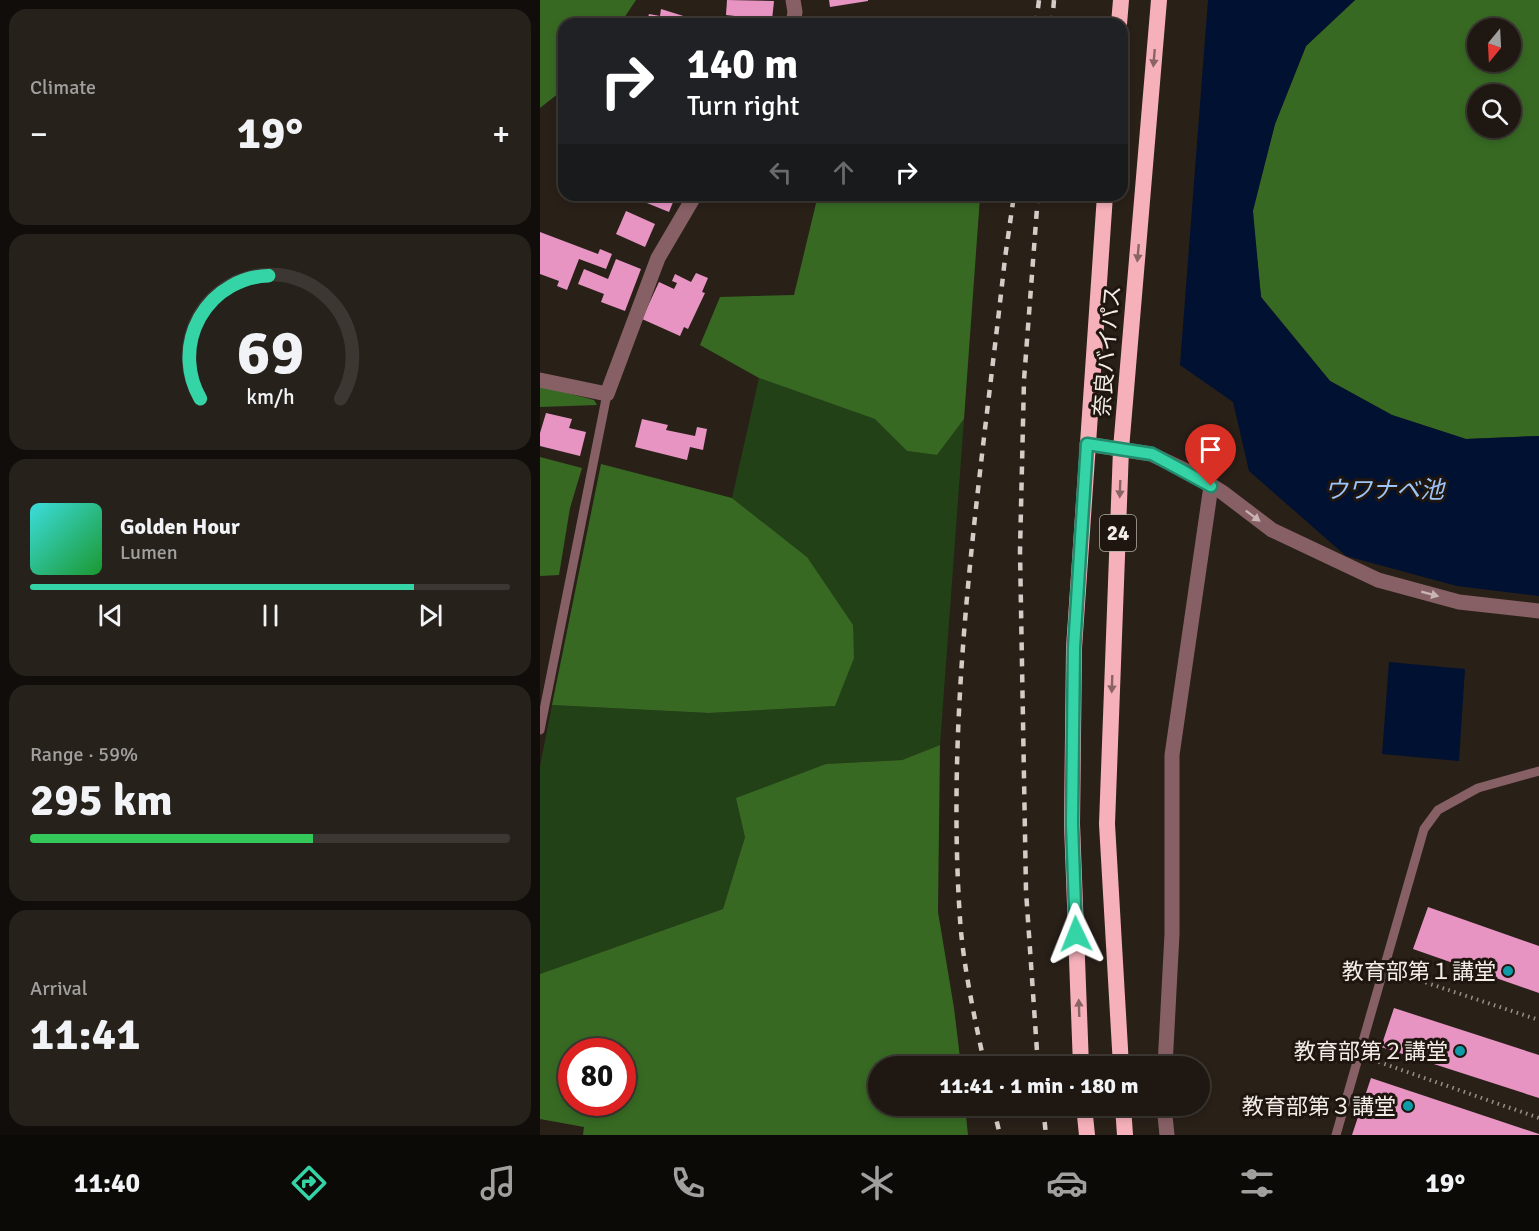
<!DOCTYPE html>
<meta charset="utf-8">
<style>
:root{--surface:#1f1812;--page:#27211b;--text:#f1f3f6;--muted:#a1a09f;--line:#3c3732;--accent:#35d4a7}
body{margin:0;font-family:Signika,"Noto Sans JP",sans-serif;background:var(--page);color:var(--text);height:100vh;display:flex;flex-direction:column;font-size:22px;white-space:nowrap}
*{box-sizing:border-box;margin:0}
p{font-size:20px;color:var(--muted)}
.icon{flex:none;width:33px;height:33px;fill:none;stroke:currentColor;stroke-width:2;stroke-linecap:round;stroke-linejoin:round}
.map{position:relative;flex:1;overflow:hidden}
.side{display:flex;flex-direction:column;gap:9px;padding:9px;background:#110d0a;width:540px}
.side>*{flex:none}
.top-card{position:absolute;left:18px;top:18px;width:570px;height:183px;border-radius:18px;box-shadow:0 3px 9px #0003,0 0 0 2px var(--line);background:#202124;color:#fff;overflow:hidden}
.needle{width:39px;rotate:198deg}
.buttons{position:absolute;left:927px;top:18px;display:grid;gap:12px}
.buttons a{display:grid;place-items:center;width:54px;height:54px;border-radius:50%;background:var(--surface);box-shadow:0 3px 9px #0003,0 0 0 2px var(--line);font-size:30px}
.speed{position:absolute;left:18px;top:1038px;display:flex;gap:12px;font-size:30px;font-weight:700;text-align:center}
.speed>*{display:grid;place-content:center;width:78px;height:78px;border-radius:50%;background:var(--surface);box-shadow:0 3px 9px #0003,0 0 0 2px var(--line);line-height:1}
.speed .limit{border:9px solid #d22;background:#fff;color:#111}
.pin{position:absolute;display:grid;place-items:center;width:51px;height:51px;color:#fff;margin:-62px -26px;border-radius:50% 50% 50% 0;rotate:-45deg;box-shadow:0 0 6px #0007}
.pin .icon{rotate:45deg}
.me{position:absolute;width:66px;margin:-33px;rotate:358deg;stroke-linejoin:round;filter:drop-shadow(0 0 4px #0008)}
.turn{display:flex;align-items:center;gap:21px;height:126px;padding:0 30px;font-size:27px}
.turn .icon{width:78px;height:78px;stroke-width:2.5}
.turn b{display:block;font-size:42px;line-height:51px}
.lanes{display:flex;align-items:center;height:57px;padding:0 30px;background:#0003;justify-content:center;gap:30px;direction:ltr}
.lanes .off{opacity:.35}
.big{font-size:45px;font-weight:800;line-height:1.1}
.side .widget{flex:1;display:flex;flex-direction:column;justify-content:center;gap:9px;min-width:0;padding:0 21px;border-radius:18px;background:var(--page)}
.side .dial{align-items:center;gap:0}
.dial svg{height:156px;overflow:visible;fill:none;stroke:var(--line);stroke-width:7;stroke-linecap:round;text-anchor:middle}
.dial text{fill:var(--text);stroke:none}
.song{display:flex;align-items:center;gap:18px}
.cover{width:72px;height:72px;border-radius:9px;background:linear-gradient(135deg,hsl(180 70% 55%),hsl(130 70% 35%))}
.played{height:6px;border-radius:3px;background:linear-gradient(90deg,var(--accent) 80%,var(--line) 80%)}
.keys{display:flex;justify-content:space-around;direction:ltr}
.heat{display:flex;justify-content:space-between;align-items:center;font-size:33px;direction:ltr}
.charge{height:9px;border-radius:4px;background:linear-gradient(90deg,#34c759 59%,var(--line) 0)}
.trip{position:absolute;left:328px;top:1056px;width:342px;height:60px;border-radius:30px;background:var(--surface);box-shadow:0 3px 9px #0003,0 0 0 2px var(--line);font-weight:800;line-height:60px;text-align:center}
.tab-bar{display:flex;height:96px;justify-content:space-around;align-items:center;background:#0c0a07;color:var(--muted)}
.tab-bar .icon{width:42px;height:42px}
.tab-bar .active{color:var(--accent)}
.tab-bar b{font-size:27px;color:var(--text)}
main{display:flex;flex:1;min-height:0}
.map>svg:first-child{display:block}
</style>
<main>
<section class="side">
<div class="widget"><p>Climate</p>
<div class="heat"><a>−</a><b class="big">19°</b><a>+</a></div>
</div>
<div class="widget dial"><svg viewBox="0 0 100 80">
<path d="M14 69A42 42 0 1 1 86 69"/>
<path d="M14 69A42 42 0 0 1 49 6" stroke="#35d4a7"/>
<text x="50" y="56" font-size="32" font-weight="700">69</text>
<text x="50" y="72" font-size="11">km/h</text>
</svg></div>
<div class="widget">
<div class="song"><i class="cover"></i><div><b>Golden Hour</b><p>Lumen</p></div></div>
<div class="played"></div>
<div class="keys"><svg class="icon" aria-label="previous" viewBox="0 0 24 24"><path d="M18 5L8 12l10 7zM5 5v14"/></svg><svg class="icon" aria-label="pause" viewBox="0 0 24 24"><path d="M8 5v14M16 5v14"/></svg><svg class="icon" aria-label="next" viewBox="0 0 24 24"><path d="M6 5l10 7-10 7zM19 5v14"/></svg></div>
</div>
<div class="widget"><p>Range · 59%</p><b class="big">295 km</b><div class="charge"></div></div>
<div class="widget"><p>Arrival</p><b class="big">11:41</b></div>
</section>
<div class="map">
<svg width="999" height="1135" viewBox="0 0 999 1135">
<rect width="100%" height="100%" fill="#292018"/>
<polygon fill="#224117" points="219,378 336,419 367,451 397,455 424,419 400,745 362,760 286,764 205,837 183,909 0,974 0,766 12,705 169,713 295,706 267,557 192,498"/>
<g fill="#376923" fill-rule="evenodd">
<polygon points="0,0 96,0 80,24 24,24 24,89 0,108"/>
<path d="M815 0H999V436L926 439 852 415 790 381 721 297 712 211 735 124 766 46ZM938 28H970V62H938ZM938 94H970V128H938Z"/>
<polygon points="278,195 440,197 424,419 397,455 367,451 335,419 219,378 160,345 180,297 254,295"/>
<polygon points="0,386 54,400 57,405 0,407"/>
<polygon points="0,457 42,468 30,508 19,575 0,576"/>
<polygon points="61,464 192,498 267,557 313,625 314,658 295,706 169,713 12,705"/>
<path d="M400 745 398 912 414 1008 421 1066H339V1106H425L428 1135H43L44 1127 0 1119V974L183 909 205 837 196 798 286 764 362 760ZM32 1052H82V1102H32Z"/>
</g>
<g fill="#001131">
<polygon points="668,0 815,0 766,46 735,124 713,211 721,297 790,381 852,415 926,439 999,436 999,596 917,586 806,556 709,471 693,402 640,365"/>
<polygon points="849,662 925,669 919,761 842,754"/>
</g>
<g fill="#e794c3">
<polygon points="187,0 234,1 232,20 186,15"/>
<polygon points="289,0 328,0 328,1 290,7"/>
<polygon points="121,9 153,19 152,24 106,24 109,14 120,16"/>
<polygon points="98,195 136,195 129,212 97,199"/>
<polygon points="86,211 115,224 105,247 76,234"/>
<polygon points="0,232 58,254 60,249 72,254 66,269 39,259 27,290 17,286 19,281 0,274"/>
<polygon points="76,259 101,269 85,311 61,302 64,294 38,284 44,269 68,279"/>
<polygon points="156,273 168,278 162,292 165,293 148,329 144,327 140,336 102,319 119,282 134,289 137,283 132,281 135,274 151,282"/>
<polygon points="6,413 32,419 29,428 46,432 40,456 0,446 0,433"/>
<polygon points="102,419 128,425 126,430 155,436 157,427 167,429 163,450 150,447 147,460 95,447"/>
<polygon points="888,907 999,946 999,993 873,949"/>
<polygon points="854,1008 999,1055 999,1098 841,1047"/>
<polygon points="831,1078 999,1134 999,1135 812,1135"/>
</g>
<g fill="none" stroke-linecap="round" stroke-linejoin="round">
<g stroke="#979089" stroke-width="4" stroke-dasharray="1.5 4.5" stroke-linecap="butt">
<polyline points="857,973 999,1020"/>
<polyline points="833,1060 999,1118"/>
</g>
<g stroke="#876065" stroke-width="9">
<polyline points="0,730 67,394"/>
<polyline points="796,1135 884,829 898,810 938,788 999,771"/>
</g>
<g stroke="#876065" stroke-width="15">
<polyline points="253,24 255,12 253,0"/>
<polyline points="0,380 67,394 118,258 155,195"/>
<polyline points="547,444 611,454 653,474 682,492 732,530 838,580 919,602 999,611"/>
<polyline points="580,1066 626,1061"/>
<polyline points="625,1066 632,934 632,755 671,486"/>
<polyline points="624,1106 627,1135"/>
</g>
<g stroke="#f6b0ba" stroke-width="16">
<polyline points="579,24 581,0"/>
<polyline points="541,1066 532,824 534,648 565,195"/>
<polyline points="581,1066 567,824 581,449 619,0"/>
<polyline points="544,1106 547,1135"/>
<polyline points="583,1106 585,1135"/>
</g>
<g stroke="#d4cdc7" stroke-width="4.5" stroke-dasharray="8 8" stroke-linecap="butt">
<polyline points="496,24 499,0"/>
<polyline points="512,24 514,0"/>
<polyline points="498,195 484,380 480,551 486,891 498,1066"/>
<path d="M445 1066C435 1021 423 965 420 919 405 697 441 478 465 258L474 195"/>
<polyline points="453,1106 460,1135"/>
<polyline points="503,1106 506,1135"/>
</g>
</g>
<defs><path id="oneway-solid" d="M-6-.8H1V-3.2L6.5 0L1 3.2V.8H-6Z" transform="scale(1.5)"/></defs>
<g fill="#8a6464">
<use href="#oneway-solid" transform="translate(614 58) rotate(95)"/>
<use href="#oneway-solid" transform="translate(598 253) rotate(95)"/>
<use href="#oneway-solid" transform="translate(580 489) rotate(92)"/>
<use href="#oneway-solid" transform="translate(572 684) rotate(92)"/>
<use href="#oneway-solid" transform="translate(539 1008) rotate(-92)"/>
</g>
<g fill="#c8b5b3">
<use href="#oneway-solid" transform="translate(713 516) rotate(37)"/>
<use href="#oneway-solid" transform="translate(890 594) rotate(15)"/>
</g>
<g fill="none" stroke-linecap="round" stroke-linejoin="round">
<defs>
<polyline id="route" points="536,934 532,824 534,648 547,444 612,454 671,486"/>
</defs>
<use href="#route" stroke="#228a6d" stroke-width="15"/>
<use href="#route" stroke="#35d4a7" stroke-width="10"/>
</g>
<g fill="#0f9aa8" stroke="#1f170f" stroke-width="2">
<circle cx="968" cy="971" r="6"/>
<circle cx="920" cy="1051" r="6"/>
<circle cx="868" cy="1106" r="6"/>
</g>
<g text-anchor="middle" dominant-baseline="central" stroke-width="6" stroke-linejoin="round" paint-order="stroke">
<rect fill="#1f170f" stroke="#b3ada6" stroke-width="1.5" x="560" y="515" width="36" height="36" rx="4.5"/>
<g font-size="21" font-weight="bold" fill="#f3ede7">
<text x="578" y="533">24</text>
</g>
<g font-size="22" fill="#f3ede7" stroke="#1f170f">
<text transform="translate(567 351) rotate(-85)">奈良バイパス</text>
</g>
<g font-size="22" fill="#f3ede7" stroke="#1f170f" text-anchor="end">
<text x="956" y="971">教育部第１講堂</text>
<text x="908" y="1051">教育部第２講堂</text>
<text x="856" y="1106">教育部第３講堂</text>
</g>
<g font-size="24" font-style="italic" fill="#9dc4fa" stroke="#1f170f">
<text x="844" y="490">ウワナベ池</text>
</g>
</g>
</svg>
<div class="buttons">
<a><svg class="needle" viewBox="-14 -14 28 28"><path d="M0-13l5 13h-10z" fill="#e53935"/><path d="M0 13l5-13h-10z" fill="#a1a09f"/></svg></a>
<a><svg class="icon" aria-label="search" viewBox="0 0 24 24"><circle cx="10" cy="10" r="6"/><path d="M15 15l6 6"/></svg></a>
</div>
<div class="speed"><div class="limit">80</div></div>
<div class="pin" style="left:671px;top:486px;background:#d93025"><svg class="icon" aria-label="arrive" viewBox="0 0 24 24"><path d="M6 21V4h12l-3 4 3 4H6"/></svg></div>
<svg class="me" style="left:536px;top:934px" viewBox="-20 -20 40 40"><path d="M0-17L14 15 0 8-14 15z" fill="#35d4a7" stroke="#fff" stroke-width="4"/></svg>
<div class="trip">11:41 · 1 min · 180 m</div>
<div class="top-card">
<div class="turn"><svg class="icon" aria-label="right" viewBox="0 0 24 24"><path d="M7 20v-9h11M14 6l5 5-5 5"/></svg><div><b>140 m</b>Turn right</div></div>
<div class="lanes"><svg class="icon off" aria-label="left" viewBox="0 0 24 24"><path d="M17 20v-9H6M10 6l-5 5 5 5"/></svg><svg class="icon off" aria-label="ahead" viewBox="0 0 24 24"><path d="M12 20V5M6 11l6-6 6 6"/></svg><svg class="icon" aria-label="right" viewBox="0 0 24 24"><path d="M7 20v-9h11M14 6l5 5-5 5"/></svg></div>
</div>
</div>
</main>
<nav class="tab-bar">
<b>11:40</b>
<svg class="icon active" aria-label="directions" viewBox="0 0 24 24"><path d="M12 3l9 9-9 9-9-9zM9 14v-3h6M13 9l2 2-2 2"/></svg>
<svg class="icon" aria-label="music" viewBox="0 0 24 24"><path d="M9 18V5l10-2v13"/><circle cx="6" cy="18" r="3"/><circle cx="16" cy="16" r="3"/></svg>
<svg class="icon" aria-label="phone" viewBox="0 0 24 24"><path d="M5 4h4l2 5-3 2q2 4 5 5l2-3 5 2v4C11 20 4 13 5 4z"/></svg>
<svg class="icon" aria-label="climate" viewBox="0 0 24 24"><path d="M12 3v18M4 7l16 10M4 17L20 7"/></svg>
<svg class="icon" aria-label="car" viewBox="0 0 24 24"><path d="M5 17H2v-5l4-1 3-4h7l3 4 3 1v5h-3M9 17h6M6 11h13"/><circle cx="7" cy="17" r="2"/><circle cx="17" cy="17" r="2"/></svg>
<svg class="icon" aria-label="filters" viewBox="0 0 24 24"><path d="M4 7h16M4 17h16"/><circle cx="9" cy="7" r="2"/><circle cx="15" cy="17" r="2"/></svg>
<b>19°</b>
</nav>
